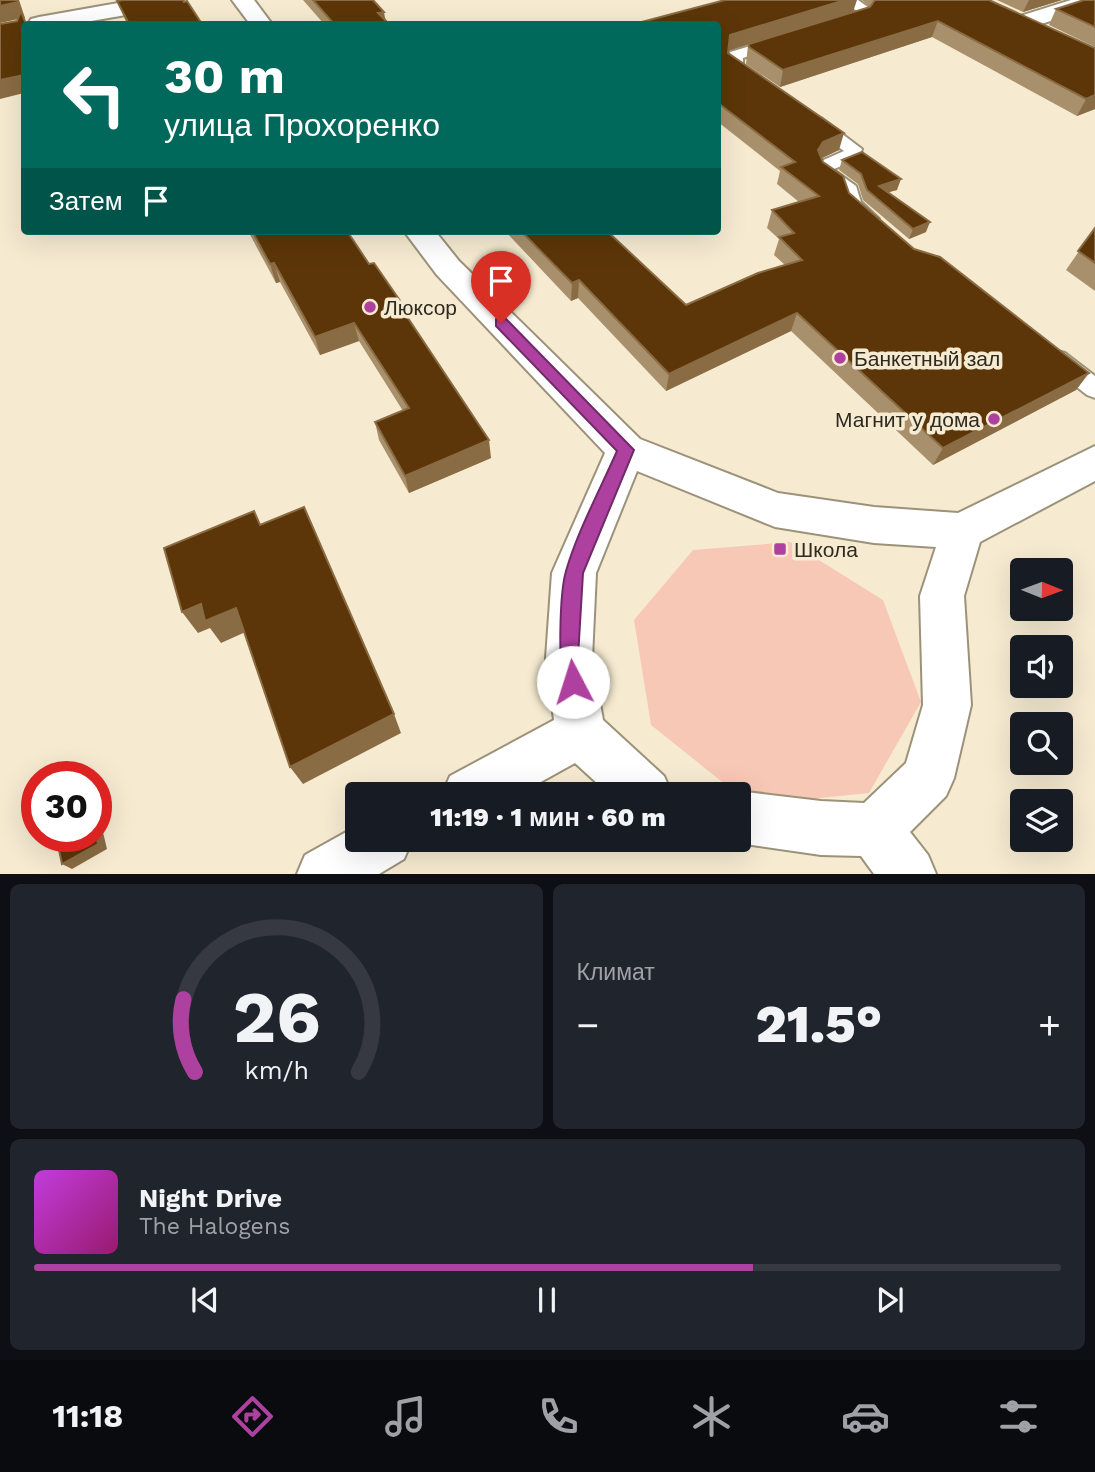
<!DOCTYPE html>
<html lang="ru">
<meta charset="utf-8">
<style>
:root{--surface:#171b24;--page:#20242c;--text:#f1f3f6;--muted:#9ea1a6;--line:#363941;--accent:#ae41a0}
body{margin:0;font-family:"Work Sans",sans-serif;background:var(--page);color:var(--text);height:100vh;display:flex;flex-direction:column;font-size:26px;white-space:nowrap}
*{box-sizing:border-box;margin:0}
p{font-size:23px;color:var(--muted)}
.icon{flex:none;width:38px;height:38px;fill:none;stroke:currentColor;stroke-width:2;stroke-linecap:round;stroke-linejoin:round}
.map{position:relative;height:874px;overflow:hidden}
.side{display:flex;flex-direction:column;gap:10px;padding:10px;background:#0d0f14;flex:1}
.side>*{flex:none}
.hud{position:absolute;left:21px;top:21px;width:700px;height:214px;border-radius:7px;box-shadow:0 7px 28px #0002;background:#00695c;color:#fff;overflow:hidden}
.needle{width:46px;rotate:91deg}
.fabs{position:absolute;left:1010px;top:558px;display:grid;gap:14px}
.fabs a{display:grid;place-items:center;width:63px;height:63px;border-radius:7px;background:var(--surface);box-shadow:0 7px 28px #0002;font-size:35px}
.speed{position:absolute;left:21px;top:761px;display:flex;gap:14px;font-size:35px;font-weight:700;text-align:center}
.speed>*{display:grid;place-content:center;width:91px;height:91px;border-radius:50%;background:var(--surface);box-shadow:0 7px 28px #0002;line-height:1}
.speed .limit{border:10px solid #d22;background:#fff;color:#111}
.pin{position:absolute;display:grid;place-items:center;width:60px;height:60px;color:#fff;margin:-72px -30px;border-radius:50% 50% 50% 0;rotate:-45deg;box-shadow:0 0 7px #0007}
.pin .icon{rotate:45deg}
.me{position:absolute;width:77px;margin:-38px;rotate:355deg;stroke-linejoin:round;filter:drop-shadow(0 0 5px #0008)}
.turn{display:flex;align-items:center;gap:24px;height:147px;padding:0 28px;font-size:32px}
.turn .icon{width:91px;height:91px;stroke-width:2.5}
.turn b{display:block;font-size:49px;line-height:60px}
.then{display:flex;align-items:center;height:66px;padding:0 28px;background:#0003;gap:14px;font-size:26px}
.big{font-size:52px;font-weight:800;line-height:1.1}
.side .card{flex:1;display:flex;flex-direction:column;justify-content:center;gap:10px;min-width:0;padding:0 24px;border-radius:10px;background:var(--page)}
.side .dial{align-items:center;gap:0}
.dial svg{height:182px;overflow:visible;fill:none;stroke:var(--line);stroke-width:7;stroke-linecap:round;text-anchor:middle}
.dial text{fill:var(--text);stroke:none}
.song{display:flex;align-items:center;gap:21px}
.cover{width:84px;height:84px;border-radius:10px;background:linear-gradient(135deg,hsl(290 70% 55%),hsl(320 70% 35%))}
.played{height:7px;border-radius:4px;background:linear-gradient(90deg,var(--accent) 70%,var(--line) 70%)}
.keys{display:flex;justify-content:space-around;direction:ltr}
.heat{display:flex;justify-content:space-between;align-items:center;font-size:38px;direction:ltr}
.side .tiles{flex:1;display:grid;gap:10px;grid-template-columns:1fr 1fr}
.card:last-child{grid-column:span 2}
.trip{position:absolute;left:345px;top:782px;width:406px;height:70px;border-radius:7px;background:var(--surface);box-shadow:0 7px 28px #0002;font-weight:800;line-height:70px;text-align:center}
.dock{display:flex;height:112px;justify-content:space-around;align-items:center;background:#090b0e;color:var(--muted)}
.dock .icon{width:49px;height:49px}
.dock .current{color:var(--accent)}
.dock b{font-size:32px;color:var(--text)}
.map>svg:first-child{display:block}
</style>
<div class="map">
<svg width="1095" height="874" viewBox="0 0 1095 874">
<rect width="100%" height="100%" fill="#f6ebd1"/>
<polygon fill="#f8c8b6" points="790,542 883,600 921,702 869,793 751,805 651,725 634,620 693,550"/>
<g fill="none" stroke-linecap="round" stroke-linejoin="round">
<defs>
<g id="lane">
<path d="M841 0H858L872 10C864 22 850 29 835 26L833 23 835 20 857 11Z"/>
<polygon points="778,38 783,39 785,42 783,45 743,58 743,65 761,79 759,82 747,82 727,67 730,52"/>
<polygon points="815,117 821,118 862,149 859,159 834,169 835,171 856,186 861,202 879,219 876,223 862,223 845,208 840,192 817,173 819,162 844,151 809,126 807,122 809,118"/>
<polygon points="1057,351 1065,353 1095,376 1095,398 1087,395 1049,365 1046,359 1049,353"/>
</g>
<g id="street">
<polygon points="135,0 183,0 180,5 172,7 74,24 28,24 31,19 39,17"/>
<polygon points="232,0 254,0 272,24 250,24"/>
<polygon points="1071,0 1095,0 1095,7 1022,30 1014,28 1011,23 1014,18"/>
<polygon points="404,231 435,231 459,261 640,439 778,493 874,507 958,513 1095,446 1095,481 980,542 964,596 971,705 954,778 946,796 910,832 928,855 936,874 874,874 861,856 821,855 738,843 730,840 738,840 738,794 728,794 738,791 821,801 864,803 906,763 923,705 920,596 936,547 874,543 775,527 637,471 596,573 592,658 603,720 664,776 672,794 609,794 575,763 519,794 442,794 450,776 554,720 546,658 552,573 605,453 437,275"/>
<polygon points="357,826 357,840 412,840 404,859 379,874 297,874 305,855"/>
</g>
</defs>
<use href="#lane" stroke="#9c927a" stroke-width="4"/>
<use href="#street" stroke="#9c927a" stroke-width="4"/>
<use href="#lane" fill="#fff" fill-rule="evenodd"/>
<use href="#street" fill="#fff" fill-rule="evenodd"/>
</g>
<g fill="#a9906c">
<polygon points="303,0 373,0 389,24 324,24"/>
<polygon points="862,0 989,0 1095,109 1077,116 932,37 780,87 746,64 748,45 728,51 728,53 839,150 822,158 823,162 849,193 914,249 1089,373 1076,390 933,465 791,331 666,391 578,298 571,301 505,231 607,231 686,305 785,265 774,255 779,239 767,228 772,210 799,202 777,184 780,171 718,122 718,24 853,12 870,7"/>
<polygon points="997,0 1062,0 1023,12"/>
<polygon points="1095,0 1095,47 1049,25 1056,9"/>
<polygon points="117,1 202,24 127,24"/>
<polygon points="842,160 897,190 888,192 926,232 909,239 863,200 858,184 839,170"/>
<polygon points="1095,228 1095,291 1066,270"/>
<polygon points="248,231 347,231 369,264 403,305 404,313 491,458 409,493 379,440 375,422 403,411 359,341 320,355 280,282 276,283"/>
</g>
<g fill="#8a6c44">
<polygon points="17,0 19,0 25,18 24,18 27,24 26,24 23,18 0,23 0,6"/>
<polygon points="845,0 857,0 853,12 727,51 730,35"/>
<polygon points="1029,0 1062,0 1023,12"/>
<polygon points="384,12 386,24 378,13"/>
<polygon points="938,21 932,37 780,87 783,70"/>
<polygon points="24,75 24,93 0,99 0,80"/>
<polygon points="1095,95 1095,109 1077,116 1086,99"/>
<polygon points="844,133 839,150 818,160 818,150 823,142"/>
<polygon points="901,179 897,190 875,196 879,186"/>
<polygon points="930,222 926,232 909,239 913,229"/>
<polygon points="274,263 280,282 276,283 270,264"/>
<polygon points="579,280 578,298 571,301 572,283"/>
<polygon points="797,313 791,331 666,391 669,374"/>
<polygon points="354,323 359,341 320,355 315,337"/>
<polygon points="1089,373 1076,390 933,465 943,448"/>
<polygon points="489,440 491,458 409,493 405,476"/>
<polygon points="201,604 236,608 250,630 221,643 210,628 198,633 182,612"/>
<polygon points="394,714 401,733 303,784 290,767"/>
<polygon points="96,803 107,849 72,869 62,864 96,835"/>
</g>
<g fill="#5c3608" stroke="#8a6c44" stroke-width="2">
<polygon points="0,0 17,0 18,2 0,6"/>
<polygon points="123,0 183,0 184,2 187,1 202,24 129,24 117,1"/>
<polygon points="313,0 373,0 384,12 378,13 389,24 334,24"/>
<polygon points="725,0 845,0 730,35 728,53 844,133 823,142 818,150 823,162 843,176 849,193 914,249 940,257 1089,373 943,448 797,313 669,374 579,280 572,283 521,231 607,231 686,305 758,273 802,260 779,237 794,233 772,210 819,196 781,167 795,162 718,103 718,24 634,24"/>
<polygon points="875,0 989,0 1095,48 1095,95 1086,99 938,21 783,70 749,47 749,44 870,7"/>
<polygon points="1084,0 1095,0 1095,27 1056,9"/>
<polygon points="21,11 26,24 24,24 24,75 0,80 0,24 17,21"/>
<polygon points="862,152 901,179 879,186 930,222 913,229 867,190 861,174 842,160"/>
<polygon points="1095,228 1095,263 1078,251"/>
<polygon points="252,231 347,231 369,264 374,263 403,305 400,306 489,440 405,476 375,422 409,408 354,323 315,337 274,263 270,264"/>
<polygon points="304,507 394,714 290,767 236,608 205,621 201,604 182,612 164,548 254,511 260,525"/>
<polygon points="81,773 82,777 73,777"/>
<polygon points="96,835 98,844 62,864 56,836 96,836"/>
</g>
<path fill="#ae41a0" stroke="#712a68" stroke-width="2" d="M501 318 506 319 634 450 583 573 578 657 582 682 580 689 573 692 566 689C557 669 560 592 566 571 578 530 600 490 617 451L496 326V319Z"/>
<g fill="#ae41a0" stroke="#f6ebd1" stroke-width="2.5">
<circle cx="370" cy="307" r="7"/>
<circle cx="840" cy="358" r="7"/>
<circle cx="994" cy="419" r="7"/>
<rect x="773" y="542" width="14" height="14" rx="3.5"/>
</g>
<g text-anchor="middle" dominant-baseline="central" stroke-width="7" stroke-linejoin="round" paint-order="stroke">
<g font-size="21" fill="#2f2a20" stroke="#f6ebd1" text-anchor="start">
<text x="384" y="307">Люксор</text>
<text x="854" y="358">Банкетный зал</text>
<text x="980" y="419" text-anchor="end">Магнит у дома</text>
<text x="794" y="549">Школа</text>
</g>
</g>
</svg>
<div class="fabs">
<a><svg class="needle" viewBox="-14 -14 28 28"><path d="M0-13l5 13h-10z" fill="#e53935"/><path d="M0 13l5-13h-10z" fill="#9ea1a6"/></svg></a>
<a><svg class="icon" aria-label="sound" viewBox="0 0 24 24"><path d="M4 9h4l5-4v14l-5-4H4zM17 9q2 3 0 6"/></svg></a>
<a><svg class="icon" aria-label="search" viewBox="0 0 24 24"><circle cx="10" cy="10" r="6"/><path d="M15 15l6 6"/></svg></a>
<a><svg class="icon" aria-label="layers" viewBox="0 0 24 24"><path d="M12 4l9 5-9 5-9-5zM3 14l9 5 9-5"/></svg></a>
</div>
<div class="speed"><div class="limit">30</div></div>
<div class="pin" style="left:501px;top:323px;background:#d93025"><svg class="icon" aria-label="arrive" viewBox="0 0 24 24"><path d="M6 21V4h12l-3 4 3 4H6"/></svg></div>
<svg class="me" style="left:573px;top:682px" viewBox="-20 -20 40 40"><circle r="19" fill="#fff"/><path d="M0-13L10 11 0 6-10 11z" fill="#ae41a0"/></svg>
<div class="trip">11:19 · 1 мин · 60 m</div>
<div class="hud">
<div class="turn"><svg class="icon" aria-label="left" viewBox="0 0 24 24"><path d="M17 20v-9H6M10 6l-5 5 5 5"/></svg><div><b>30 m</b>улица Прохоренко</div></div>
<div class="then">Затем<svg class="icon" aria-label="arrive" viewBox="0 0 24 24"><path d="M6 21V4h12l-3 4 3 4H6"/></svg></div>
</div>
</div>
<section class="side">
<div class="tiles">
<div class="card dial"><svg viewBox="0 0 100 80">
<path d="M14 69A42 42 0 1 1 86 69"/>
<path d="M14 69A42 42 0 0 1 9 37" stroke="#ae41a0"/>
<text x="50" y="56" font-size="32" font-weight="700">26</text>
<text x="50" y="72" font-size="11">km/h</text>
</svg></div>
<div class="card"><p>Климат</p>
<div class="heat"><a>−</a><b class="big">21.5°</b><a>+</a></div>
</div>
<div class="card">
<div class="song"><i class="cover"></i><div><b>Night Drive</b><p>The Halogens</p></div></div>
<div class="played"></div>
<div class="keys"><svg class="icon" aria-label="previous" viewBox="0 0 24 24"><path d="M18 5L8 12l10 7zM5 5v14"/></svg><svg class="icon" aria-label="pause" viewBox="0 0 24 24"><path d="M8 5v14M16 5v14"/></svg><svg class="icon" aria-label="next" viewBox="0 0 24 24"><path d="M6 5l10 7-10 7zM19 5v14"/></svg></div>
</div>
</div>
</section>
<nav class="dock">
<b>11:18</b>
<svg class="icon current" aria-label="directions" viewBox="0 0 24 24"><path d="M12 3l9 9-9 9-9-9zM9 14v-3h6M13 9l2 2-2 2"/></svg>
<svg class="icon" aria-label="music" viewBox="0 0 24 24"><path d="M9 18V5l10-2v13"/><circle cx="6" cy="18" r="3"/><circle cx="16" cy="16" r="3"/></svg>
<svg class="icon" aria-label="phone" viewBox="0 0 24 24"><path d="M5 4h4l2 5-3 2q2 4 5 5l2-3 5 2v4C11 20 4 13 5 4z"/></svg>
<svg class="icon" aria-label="climate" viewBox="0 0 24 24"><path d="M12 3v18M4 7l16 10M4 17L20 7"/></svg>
<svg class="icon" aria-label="car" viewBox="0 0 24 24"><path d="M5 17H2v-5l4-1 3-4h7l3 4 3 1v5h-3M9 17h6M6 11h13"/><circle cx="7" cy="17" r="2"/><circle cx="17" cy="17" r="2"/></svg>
<svg class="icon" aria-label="filters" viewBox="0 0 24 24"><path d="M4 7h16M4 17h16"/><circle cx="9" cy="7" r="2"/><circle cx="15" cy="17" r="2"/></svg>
</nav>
